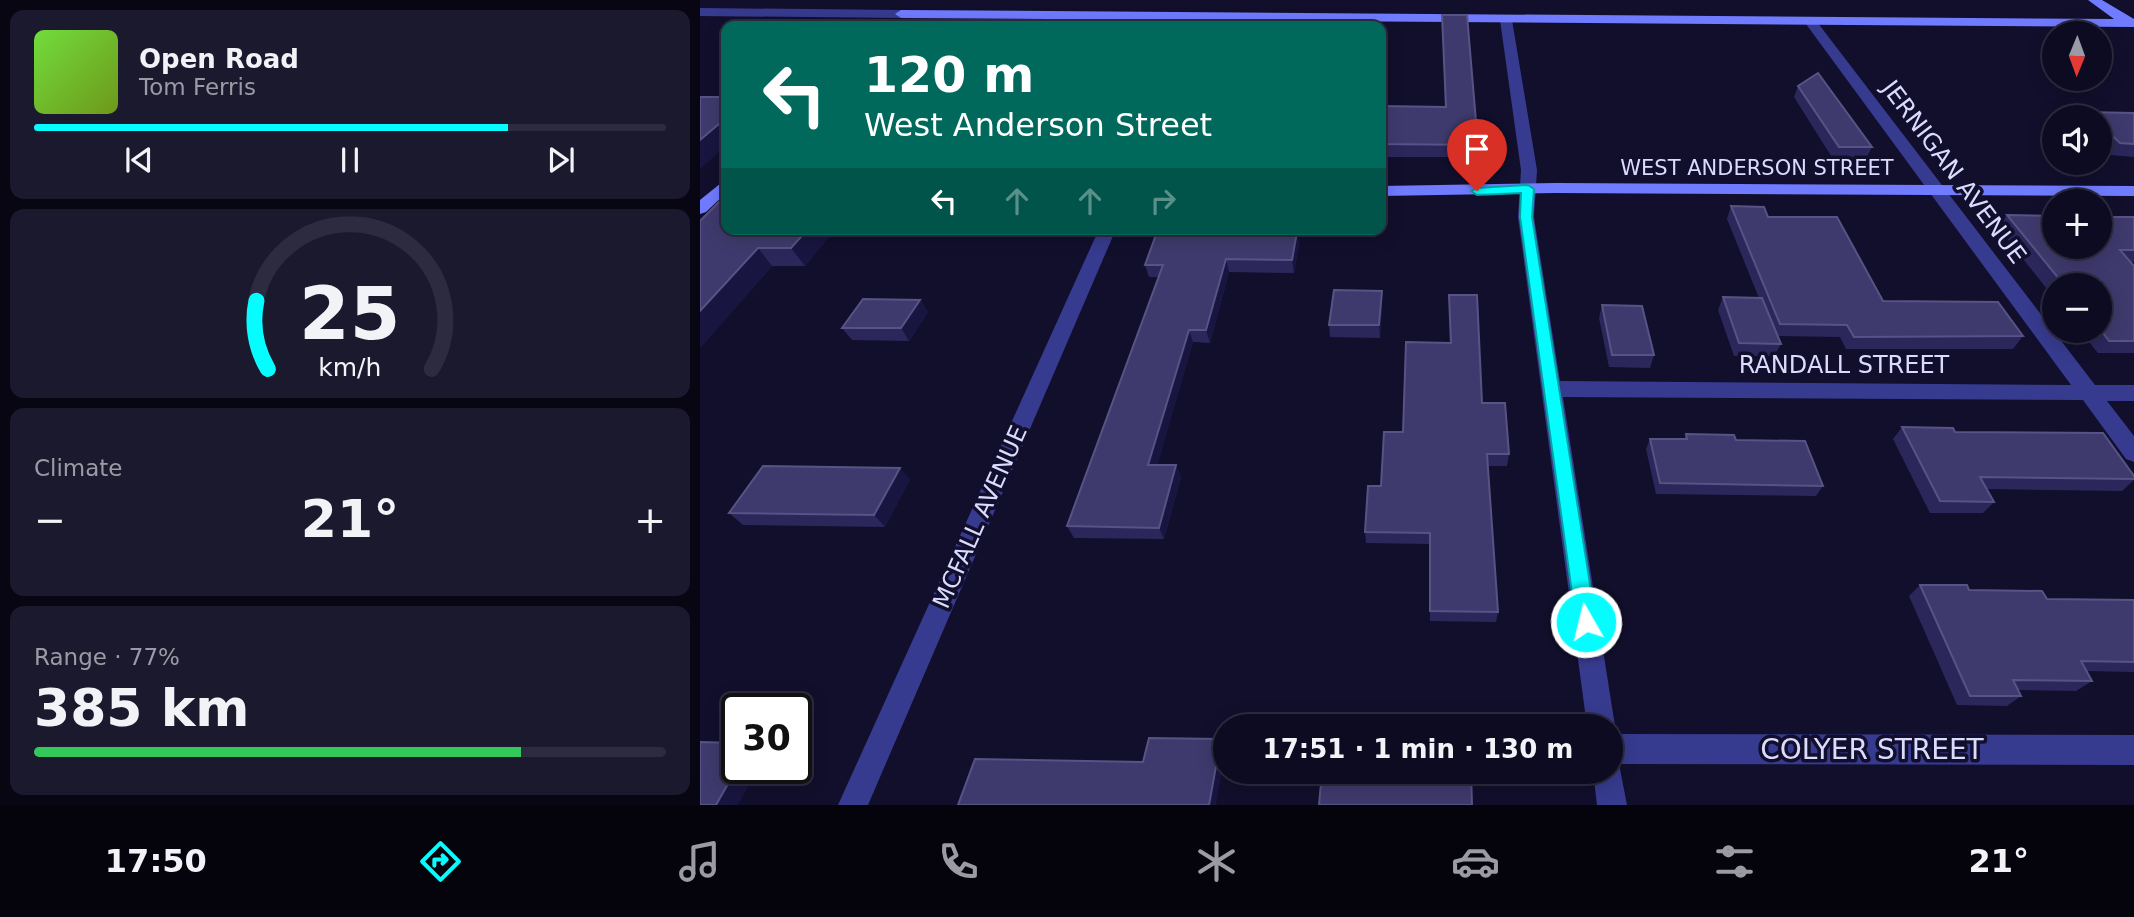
<!DOCTYPE html>
<meta charset="utf-8">
<style>
:root{--surface:#0d0b21;--page:#1b192e;--text:#f1f3f6;--muted:#9a9ba5;--line:#2d2b3f;--accent:#06fdff}
body{margin:0;font-family:"DejaVu Sans",sans-serif;background:var(--page);color:var(--text);height:100vh;display:flex;flex-direction:column;font-size:26px;white-space:nowrap}
*{box-sizing:border-box;margin:0}
p{font-size:23px;color:var(--muted)}
.icon{flex:none;width:38px;height:38px;fill:none;stroke:currentColor;stroke-width:2;stroke-linecap:round;stroke-linejoin:round}
.map{position:relative;flex:1;overflow:hidden}
.details{display:flex;flex-direction:column;gap:10px;padding:10px;background:#070612;width:700px}
.details>*{flex:none}
.banner{position:absolute;left:21px;top:21px;width:665px;height:214px;border-radius:14px;box-shadow:0 4px 18px #0003,0 0 0 2px var(--line);background:#00695c;color:#fff;overflow:hidden}
.needle{width:46px;rotate:181deg}
.fabs{position:absolute;left:1342px;top:21px;display:grid;gap:14px}
.fabs a{display:grid;place-items:center;width:70px;height:70px;border-radius:50%;background:var(--surface);box-shadow:0 4px 18px #0003,0 0 0 2px var(--line);font-size:35px}
.speed{position:absolute;left:21px;top:693px;display:flex;gap:14px;font-size:35px;font-weight:700;text-align:center}
.speed>*{display:grid;place-content:center;width:91px;height:91px;border-radius:50%;background:var(--surface);box-shadow:0 4px 18px #0003,0 0 0 2px var(--line);line-height:1}
.speed .limit{border:4px solid #111;border-radius:10px;background:#fff;color:#111}
.pin{position:absolute;display:grid;place-items:center;width:60px;height:60px;color:#fff;margin:-72px -30px;border-radius:50% 50% 50% 0;rotate:-45deg;box-shadow:0 0 7px #0007}
.pin .icon{rotate:45deg}
.me{position:absolute;width:77px;margin:-38px;rotate:352deg;stroke-linejoin:round;filter:drop-shadow(0 0 5px #0008)}
.turn{display:flex;align-items:center;gap:24px;height:147px;padding:0 28px;font-size:32px}
.turn .icon{width:91px;height:91px;stroke-width:2.5}
.turn b{display:block;font-size:49px;line-height:60px}
.lanes{display:flex;align-items:center;height:66px;padding:0 28px;background:#0003;justify-content:center;gap:35px;direction:ltr}
.lanes .off{opacity:.35}
.big{font-size:52px;font-weight:700;line-height:1.1}
.details .tile{flex:1;display:flex;flex-direction:column;justify-content:center;gap:10px;min-width:0;padding:0 24px;border-radius:14px;background:var(--page)}
.details .dial{align-items:center;gap:0}
.dial svg{height:182px;overflow:visible;fill:none;stroke:var(--line);stroke-width:7;stroke-linecap:round;text-anchor:middle}
.dial text{fill:var(--text);stroke:none}
.song{display:flex;align-items:center;gap:21px}
.cover{width:84px;height:84px;border-radius:10px;background:linear-gradient(135deg,hsl(100 70% 55%),hsl(80 70% 35%))}
.played{height:7px;border-radius:4px;background:linear-gradient(90deg,var(--accent) 75%,var(--line) 75%)}
.keys{display:flex;justify-content:space-around;direction:ltr}
.heat{display:flex;justify-content:space-between;align-items:center;font-size:38px;direction:ltr}
.charge{height:10px;border-radius:5px;background:linear-gradient(90deg,#34c759 77%,var(--line) 0)}
.trip{position:absolute;left:513px;top:714px;width:410px;height:70px;border-radius:35px;background:var(--surface);box-shadow:0 4px 18px #0003,0 0 0 2px var(--line);font-weight:700;line-height:70px;text-align:center}
.tabs{display:flex;height:112px;justify-content:space-around;align-items:center;background:#05040d;color:var(--muted)}
.tabs .icon{width:49px;height:49px}
.tabs .active{color:var(--accent)}
.tabs b{font-size:32px;color:var(--text)}
main{display:flex;flex:1;min-height:0}
.map>svg:first-child{display:block}
</style>
<main>
<section class="details">
<div class="tile">
<div class="song"><i class="cover"></i><div><b>Open Road</b><p>Tom Ferris</p></div></div>
<div class="played"></div>
<div class="keys"><svg class="icon" aria-label="previous" viewBox="0 0 24 24"><path d="M18 5L8 12l10 7zM5 5v14"/></svg><svg class="icon" aria-label="pause" viewBox="0 0 24 24"><path d="M8 5v14M16 5v14"/></svg><svg class="icon" aria-label="next" viewBox="0 0 24 24"><path d="M6 5l10 7-10 7zM19 5v14"/></svg></div>
</div>
<div class="tile dial"><svg viewBox="0 0 100 80">
<path d="M14 69A42 42 0 1 1 86 69"/>
<path d="M14 69A42 42 0 0 1 9 39" stroke="#06fdff"/>
<text x="50" y="56" font-size="32" font-weight="700">25</text>
<text x="50" y="72" font-size="11">km/h</text>
</svg></div>
<div class="tile"><p>Climate</p>
<div class="heat"><a>−</a><b class="big">21°</b><a>+</a></div>
</div>
<div class="tile"><p>Range · 77%</p><b class="big">385 km</b><div class="charge"></div></div>
</section>
<div class="map">
<svg width="1434" height="805" viewBox="0 0 1434 805">
<rect width="100%" height="100%" fill="#110f2c"/>
<g fill="none" stroke-linecap="round" stroke-linejoin="round">
<g fill="#373b8f" fill-rule="evenodd">
<polygon points="0,8 201,10 207,14 201,18 0,16"/>
<polygon points="806,16 812,20 837,170 834,217 860,381 1371,385 1106,24 1106,18 1114,18 1395,385 1434,385 1434,401 1407,401 1434,436 1434,462 1426,459 1383,400 863,397 915,726 912,734 1434,735 1434,765 919,764 927,805 897,805 893,772 910,772 910,726 887,726 818,217 821,170 800,20"/>
<polygon points="399,229 416,229 168,805 138,805"/>
</g>
<g fill="#717bff" fill-rule="evenodd">
<polygon points="1388,0 1402,0 1434,19 1434,27 201,18 195,14 201,10 1414,19"/>
<polygon points="26,179 26,193 6,212 0,214 0,200"/>
<polygon points="856,183 1434,186 1434,196 856,193 681,196 681,186"/>
</g>
</g>
<g fill="#2c275b">
<polygon points="742,15 778,145 777,157 681,157 681,106 745,107"/>
<polygon points="1098,86 1172,147 1166,159 1133,159 1094,97"/>
<polygon points="1387,112 1434,113 1434,157 1411,155 1400,145 1400,117 1384,117"/>
<polygon points="1031,206 1068,217 1183,301 1323,336 1313,349 1146,349 1140,337 1077,336 1081,344 1074,356 1034,356 1018,310 1023,297 1059,298 1027,219"/>
<polygon points="1307,215 1434,217 1434,262 1430,262 1434,266 1434,353 1398,353 1380,331 1400,331 1400,285 1354,285 1354,298 1298,227"/>
<polygon points="26,229 135,229 105,266 72,266 0,348"/>
<polygon points="506,229 506,231 597,232 599,244 594,273 529,272 510,343 493,342 457,465 476,465 481,477 464,539 374,538 367,526 458,277 449,277 445,265"/>
<polygon points="749,295 782,403 809,454 807,466 787,466 798,612 796,622 730,621 730,544 666,543 665,532 681,486 703,432 750,343"/>
<polygon points="220,300 228,312 209,341 152,340 142,328"/>
<polygon points="682,303 680,338 630,337 629,325"/>
<polygon points="902,305 954,355 950,368 909,367 899,318"/>
<polygon points="1202,427 1255,432 1434,476 1434,480 1422,491 1287,489 1294,502 1283,513 1230,513 1193,439"/>
<polygon points="986,434 1036,440 1123,486 1116,496 956,494 946,449 950,439 984,439"/>
<polygon points="210,479 185,527 43,525 29,513"/>
<polygon points="1220,585 1347,599 1434,600 1434,672 1387,671 1392,681 1376,691 1318,690 1321,696 1307,706 1257,705 1209,596"/>
</g>
<g fill="#191541">
<polygon points="26,118 26,146 0,169 0,140"/>
<polygon points="108,229 135,229 105,266 91,248"/>
<polygon points="597,232 599,244 594,273 592,260"/>
<polygon points="58,248 72,266 0,348 0,311"/>
<polygon points="526,259 529,272 510,343 506,330"/>
<polygon points="682,291 682,303 680,338 679,325"/>
<polygon points="220,300 228,312 209,341 201,328"/>
<polygon points="489,330 493,342 454,477 448,465"/>
<polygon points="476,465 481,477 464,539 459,528"/>
<polygon points="200,468 210,479 185,527 174,515"/>
<polygon points="521,739 525,747 525,751 516,805 509,805"/>
<polygon points="37,768 58,768 38,805 16,805"/>
</g>
<g fill="#3f3a6d" stroke="#575384" stroke-width="2">
<polygon points="742,15 767,15 778,145 681,144 681,106 746,107"/>
<polygon points="205,24 242,25 241,26 203,26"/>
<polygon points="1118,73 1172,147 1139,147 1098,86"/>
<polygon points="0,97 26,97 26,118 0,140"/>
<polygon points="1387,112 1434,113 1434,144 1420,143 1400,124 1400,117 1393,117"/>
<polygon points="26,195 26,229 108,229 91,248 58,248 0,311 0,221"/>
<polygon points="1031,206 1064,207 1068,217 1137,217 1183,301 1298,302 1323,336 1154,337 1147,325 1080,324"/>
<polygon points="1307,215 1354,216 1354,247 1400,247 1400,217 1434,217 1434,250 1420,250 1434,266 1434,341 1409,341 1400,329 1400,285 1364,285"/>
<polygon points="458,229 597,232 592,260 526,259 506,330 489,330 448,465 476,465 459,528 367,526 463,265 445,265"/>
<polygon points="634,290 682,291 679,325 629,325"/>
<polygon points="749,295 777,295 782,403 805,403 809,454 787,454 798,612 730,611 730,533 665,532 668,486 681,486 684,432 703,432 706,342 751,343"/>
<polygon points="1023,297 1062,298 1081,344 1039,343"/>
<polygon points="163,299 220,300 201,328 142,328"/>
<polygon points="902,305 942,306 954,355 912,355"/>
<polygon points="1202,427 1253,428 1255,432 1403,433 1434,476 1434,479 1280,477 1294,502 1240,501"/>
<polygon points="986,434 1034,435 1036,440 1105,441 1123,486 960,483 950,439 987,439"/>
<polygon points="63,466 200,468 174,515 29,513"/>
<polygon points="1220,585 1267,585 1269,590 1342,591 1347,599 1434,600 1434,662 1381,661 1392,681 1313,680 1321,696 1270,696"/>
<polygon points="449,738 521,739 509,805 258,805 275,759 443,762"/>
<polygon points="0,742 37,743 37,768 16,805 0,805"/>
<polygon points="622,772 771,772 772,805 619,805"/>
</g>
<polygon fill="#06fdff" stroke="#04a4a6" stroke-width="2" points="828,185 834,189 832,217 896,622 893,629 886,632 879,629 876,622 820,217 821,193 777,195 771,191 777,188"/>
<g text-anchor="middle" dominant-baseline="central" stroke-width="7" stroke-linejoin="round" paint-order="stroke">
<g font-size="21" fill="#dbdaff" stroke="#110f2c">
<text x="1057" y="168">WEST ANDERSON STREET</text>
</g>
<g font-size="24" fill="#dbdaff" stroke="#110f2c">
<text transform="translate(1254 172) rotate(53)">JERNIGAN AVENUE</text>
<text x="1144" y="365">RANDALL STREET</text>
<text transform="translate(280 517) rotate(-66)">MCFALL AVENUE</text>
</g>
<g font-size="28" fill="#dbdaff" stroke="#110f2c">
<text x="1172" y="749">COLYER STREET</text>
</g>
</g>
</svg>
<div class="fabs">
<a><svg class="needle" viewBox="-14 -14 28 28"><path d="M0-13l5 13h-10z" fill="#e53935"/><path d="M0 13l5-13h-10z" fill="#9a9ba5"/></svg></a>
<a><svg class="icon" aria-label="sound" viewBox="0 0 24 24"><path d="M4 9h4l5-4v14l-5-4H4zM17 9q2 3 0 6"/></svg></a>
<a>+</a>
<a>−</a>
</div>
<div class="speed"><div class="limit">30</div></div>
<div class="pin" style="left:777px;top:191px;background:#d93025"><svg class="icon" aria-label="arrive" viewBox="0 0 24 24"><path d="M6 21V4h12l-3 4 3 4H6"/></svg></div>
<svg class="me" style="left:886px;top:622px" viewBox="-20 -20 40 40"><circle r="17" fill="#06fdff" stroke="#fff" stroke-width="3"/><path d="M0-11L8 9 0 5-8 9z" fill="#fff"/></svg>
<div class="trip">17:51 · 1 min · 130 m</div>
<div class="banner">
<div class="turn"><svg class="icon" aria-label="left" viewBox="0 0 24 24"><path d="M17 20v-9H6M10 6l-5 5 5 5"/></svg><div><b>120 m</b>West Anderson Street</div></div>
<div class="lanes"><svg class="icon" aria-label="left" viewBox="0 0 24 24"><path d="M17 20v-9H6M10 6l-5 5 5 5"/></svg><svg class="icon off" aria-label="ahead" viewBox="0 0 24 24"><path d="M12 20V5M6 11l6-6 6 6"/></svg><svg class="icon off" aria-label="ahead" viewBox="0 0 24 24"><path d="M12 20V5M6 11l6-6 6 6"/></svg><svg class="icon off" aria-label="right" viewBox="0 0 24 24"><path d="M7 20v-9h11M14 6l5 5-5 5"/></svg></div>
</div>
</div>
</main>
<nav class="tabs">
<b>17:50</b>
<svg class="icon active" aria-label="directions" viewBox="0 0 24 24"><path d="M12 3l9 9-9 9-9-9zM9 14v-3h6M13 9l2 2-2 2"/></svg>
<svg class="icon" aria-label="music" viewBox="0 0 24 24"><path d="M9 18V5l10-2v13"/><circle cx="6" cy="18" r="3"/><circle cx="16" cy="16" r="3"/></svg>
<svg class="icon" aria-label="phone" viewBox="0 0 24 24"><path d="M5 4h4l2 5-3 2q2 4 5 5l2-3 5 2v4C11 20 4 13 5 4z"/></svg>
<svg class="icon" aria-label="climate" viewBox="0 0 24 24"><path d="M12 3v18M4 7l16 10M4 17L20 7"/></svg>
<svg class="icon" aria-label="car" viewBox="0 0 24 24"><path d="M5 17H2v-5l4-1 3-4h7l3 4 3 1v5h-3M9 17h6M6 11h13"/><circle cx="7" cy="17" r="2"/><circle cx="17" cy="17" r="2"/></svg>
<svg class="icon" aria-label="filters" viewBox="0 0 24 24"><path d="M4 7h16M4 17h16"/><circle cx="9" cy="7" r="2"/><circle cx="15" cy="17" r="2"/></svg>
<b>21°</b>
</nav>
